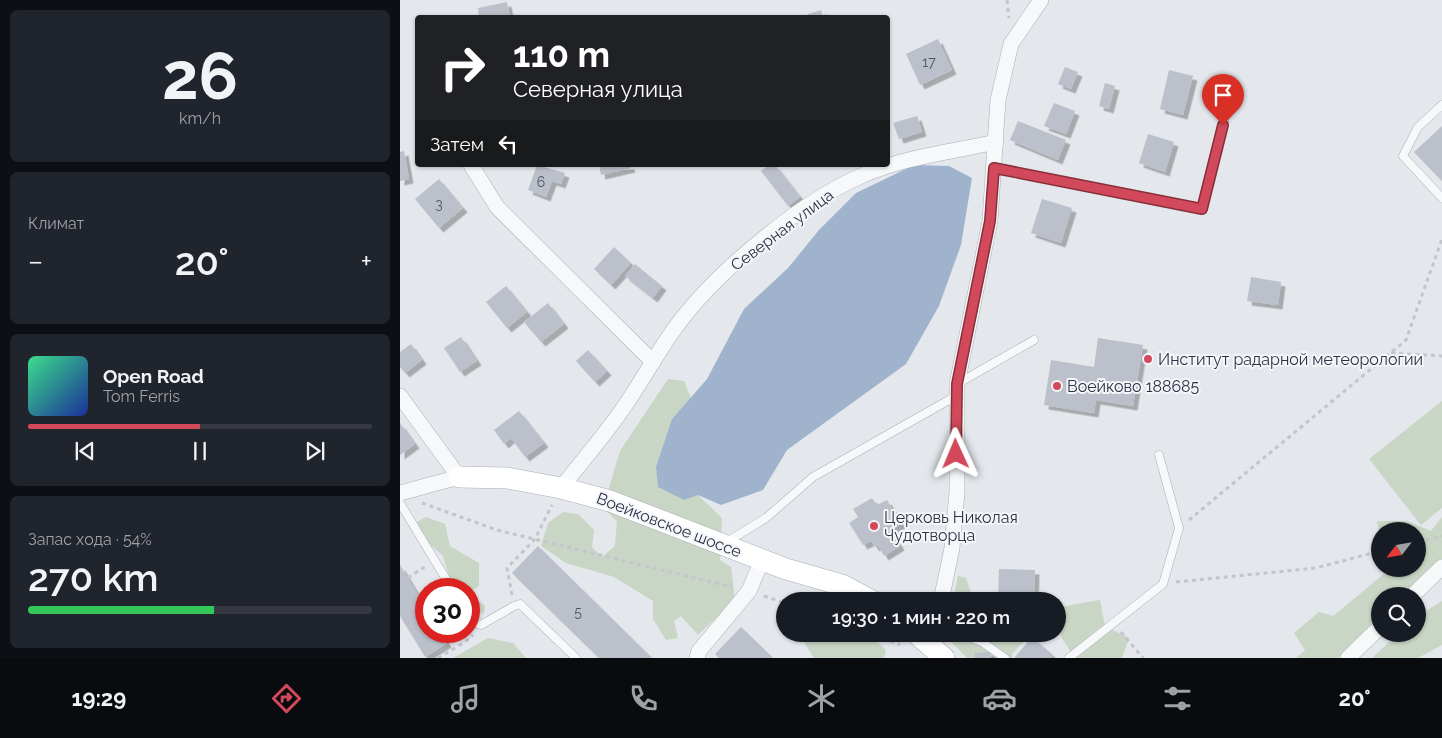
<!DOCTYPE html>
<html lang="ru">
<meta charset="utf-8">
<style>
:root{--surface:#171b24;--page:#20242c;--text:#f1f3f6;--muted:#9ea1a6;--line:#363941;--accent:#d1495b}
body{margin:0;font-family:Raleway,sans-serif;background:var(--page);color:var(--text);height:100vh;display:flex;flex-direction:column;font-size:19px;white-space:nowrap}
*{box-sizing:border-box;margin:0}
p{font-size:16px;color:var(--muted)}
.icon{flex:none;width:28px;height:28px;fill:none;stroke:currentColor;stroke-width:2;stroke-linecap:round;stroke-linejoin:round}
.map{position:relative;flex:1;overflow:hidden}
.side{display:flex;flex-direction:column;gap:10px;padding:10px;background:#0d0f14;width:400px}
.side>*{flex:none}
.top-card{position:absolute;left:15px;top:15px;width:475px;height:152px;border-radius:5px;box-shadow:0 1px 4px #0004;background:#202124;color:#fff;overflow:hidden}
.needle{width:32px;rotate:239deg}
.controls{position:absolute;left:971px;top:522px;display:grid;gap:10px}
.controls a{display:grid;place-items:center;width:55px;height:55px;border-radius:50%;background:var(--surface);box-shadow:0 1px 4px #0004;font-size:25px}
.speed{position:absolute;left:15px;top:578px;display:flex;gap:10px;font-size:25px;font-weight:700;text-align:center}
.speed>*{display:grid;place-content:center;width:65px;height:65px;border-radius:50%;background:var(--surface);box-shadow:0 1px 4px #0004;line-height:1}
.speed .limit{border:8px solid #d22;background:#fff;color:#111}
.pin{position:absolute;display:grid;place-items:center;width:42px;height:42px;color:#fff;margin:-51px -21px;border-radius:50% 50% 50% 0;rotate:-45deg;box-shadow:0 0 5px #0007}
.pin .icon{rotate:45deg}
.me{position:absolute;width:55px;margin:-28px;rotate:359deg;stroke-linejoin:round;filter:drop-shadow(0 0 4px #0008)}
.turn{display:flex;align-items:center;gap:18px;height:105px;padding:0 15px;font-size:22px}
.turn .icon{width:65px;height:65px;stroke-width:2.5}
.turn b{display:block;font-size:35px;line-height:42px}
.then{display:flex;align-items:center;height:48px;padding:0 15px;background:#0003;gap:10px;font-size:19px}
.big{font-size:38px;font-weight:600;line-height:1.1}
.side .card{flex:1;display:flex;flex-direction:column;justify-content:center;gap:8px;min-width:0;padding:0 18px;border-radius:8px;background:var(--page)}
.side .dial{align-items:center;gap:0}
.dial b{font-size:65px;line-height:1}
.song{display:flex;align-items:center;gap:15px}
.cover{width:60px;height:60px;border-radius:8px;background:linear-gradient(135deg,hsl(150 70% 55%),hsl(230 70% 35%))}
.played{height:5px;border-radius:2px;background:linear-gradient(90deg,var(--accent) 50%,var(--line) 50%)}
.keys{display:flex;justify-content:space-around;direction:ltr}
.heat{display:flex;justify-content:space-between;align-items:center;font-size:28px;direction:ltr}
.charge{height:8px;border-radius:4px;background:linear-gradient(90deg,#34c759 54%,var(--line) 0)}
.trip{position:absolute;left:376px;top:592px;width:290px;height:50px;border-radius:25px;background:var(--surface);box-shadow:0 1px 4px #0004;font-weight:600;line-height:50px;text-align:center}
.menu{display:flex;height:80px;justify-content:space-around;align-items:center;background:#090b0e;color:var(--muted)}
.menu .icon{width:35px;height:35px}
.menu .current{color:var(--accent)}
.menu b{font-size:22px;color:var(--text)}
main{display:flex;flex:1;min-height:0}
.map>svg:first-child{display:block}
</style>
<main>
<section class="side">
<div class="card dial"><b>26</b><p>km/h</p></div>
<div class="card"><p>Климат</p>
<div class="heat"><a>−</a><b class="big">20°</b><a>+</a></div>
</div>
<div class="card">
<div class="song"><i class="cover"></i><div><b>Open Road</b><p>Tom Ferris</p></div></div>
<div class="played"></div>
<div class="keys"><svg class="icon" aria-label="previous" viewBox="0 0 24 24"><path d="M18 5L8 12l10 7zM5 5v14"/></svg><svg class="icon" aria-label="pause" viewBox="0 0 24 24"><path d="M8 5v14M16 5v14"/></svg><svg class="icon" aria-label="next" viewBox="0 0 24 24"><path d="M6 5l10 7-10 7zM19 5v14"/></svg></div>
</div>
<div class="card"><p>Запас хода · 54%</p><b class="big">270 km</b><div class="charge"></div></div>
</section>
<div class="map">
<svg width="1042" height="658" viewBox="0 0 1042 658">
<defs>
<filter id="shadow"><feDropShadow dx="4.5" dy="4.5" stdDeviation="0" flood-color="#0004"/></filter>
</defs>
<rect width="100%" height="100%" fill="#e4e7ec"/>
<g fill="#c9d6c5">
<polygon points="268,379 284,381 291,398 272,419 298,495 322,518 320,560 331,567 335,600 298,635 281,616 274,621 278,638 266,640 253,619 253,601 214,577 166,563 141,546 148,523 163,512 178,514 194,530 192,547 202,557 215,546 217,521 203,508 220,451"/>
<polygon points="1042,401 1042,508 1021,525 969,459"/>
<polygon points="26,517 45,524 50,546 79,563 79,586 72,591 75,600 85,605 84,614 69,608 69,589 56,589 50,580 43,556 25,540 17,522"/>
<polygon points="1042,517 1042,559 1002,596 980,596 980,618 938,658 896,658 905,650 894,633 919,612 933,616 990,569 1018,569 1018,531 980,531 980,538 977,521 1007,521 1031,531"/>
<polygon points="558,576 566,578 574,601 553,601"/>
<path d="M700 600 705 626 729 638 722 658H673L674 656C662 638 653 630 660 607Z"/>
<polygon points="1042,601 1042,645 1018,658 972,658 998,634 1018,634 1018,616"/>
<polygon points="399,634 469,634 486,650 484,658 414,658"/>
<polygon points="543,634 631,634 612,654 612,658 567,658"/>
<polygon points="88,638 113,643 126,658 53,658"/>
</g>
<polygon fill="#9fb4cc" points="514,165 549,166 572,178 561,245 539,306 506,364 387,450 363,490 321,505 298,495 284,500 258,487 256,467 272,419 307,379 344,309 388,268 419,230 456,193"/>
<g fill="#bbc0ca" filter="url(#shadow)">
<polygon points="107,2 110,18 79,18 78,8"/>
<polygon points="421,10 423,18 400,18 400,17"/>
<polygon points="538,39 552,70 520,85 506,54"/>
<polygon points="665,67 678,72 671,89 658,84"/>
<polygon points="769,70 793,76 783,115 760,109"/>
<polygon points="705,83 715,86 709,109 699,106"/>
<polygon points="654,103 675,111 666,134 644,126"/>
<polygon points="517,116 522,132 499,139 493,123"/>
<polygon points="618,121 666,140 658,160 610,140"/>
<polygon points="1042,126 1042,181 1014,152"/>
<polygon points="748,134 774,142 765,172 739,163"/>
<polygon points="4,151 9,179 0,181 0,152"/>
<polygon points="137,165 165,173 161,184 152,181 146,197 128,190"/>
<polygon points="199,165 230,165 231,168 201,175"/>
<polygon points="369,165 375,165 400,197 388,206 361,171"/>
<polygon points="39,179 63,208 39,228 15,199"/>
<polygon points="642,199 672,208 661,243 631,233"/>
<polygon points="214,247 231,263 211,285 194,269"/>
<polygon points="235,264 262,286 253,298 225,276"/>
<polygon points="851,277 881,282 878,305 847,301"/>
<polygon points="106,286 127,312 107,328 86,302"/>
<polygon points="148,303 164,324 141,342 124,322"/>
<polygon points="61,337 77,361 60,372 44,348"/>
<polygon points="698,338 743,345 733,406 696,400 694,413 644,405 651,360 694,367"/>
<polygon points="11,344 22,360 5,373 0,367 0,352"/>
<polygon points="188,350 207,371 195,382 176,361"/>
<polygon points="119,411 144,443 125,457 111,438 104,444 94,430"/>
<polygon points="0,423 15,444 0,455"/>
<polygon points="472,498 477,505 487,500 501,524 493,528 497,534 494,536 500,546 484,556 478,545 475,547 471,541 463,545 449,523 458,517 453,509"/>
<polygon points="138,546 252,658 199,658 112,573"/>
<polygon points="0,565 26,608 26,631 40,631 47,643 25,657 0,616"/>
<polygon points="599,569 635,570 634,601 598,600"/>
<polygon points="341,627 373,658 319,658 315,654"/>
<polygon points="632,637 653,655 650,658 614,658"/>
<polygon points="590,652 591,658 575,658 575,653"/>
</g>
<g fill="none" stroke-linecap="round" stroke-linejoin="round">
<defs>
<g id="lane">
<polyline points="1042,105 1018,127 1003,156 1042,198"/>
<polyline points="595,168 803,209 827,108"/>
<polyline points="557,384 634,340"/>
<polyline points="0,503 52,589"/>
<polyline points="325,543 366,518 413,477 556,396"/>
<polyline points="69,616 74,623 81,625 114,606 120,604 176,658"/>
<polyline points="561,634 582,642 605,658"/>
<polyline points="669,658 763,584 779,528 759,455"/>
</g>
<g id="street">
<polyline points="71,165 97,207 253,362"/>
<polyline points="0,396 59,477 0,493"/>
<path d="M161 488C182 461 205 435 224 407 242 381 257 353 275 328 315 273 399 203 461 176 503 157 552 152 596 142"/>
<polyline points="1012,596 1042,567"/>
<polyline points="541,601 552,548 557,492 557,384 590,221 598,100 611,44 641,0"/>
<polyline points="297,658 299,651 349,591 362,560"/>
<polyline points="948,658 980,627"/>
</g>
<g id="secondary">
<polyline points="59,477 107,478 161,488 210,501 386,569 442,585 472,601"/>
<polyline points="517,634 544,658"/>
</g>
</defs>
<use href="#lane" stroke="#a9aeb7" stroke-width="9"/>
<use href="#street" stroke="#a9aeb7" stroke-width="16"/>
<use href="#secondary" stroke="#a9aeb7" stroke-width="22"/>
<g stroke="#c2c5cb" stroke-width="3" stroke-dasharray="4 4" stroke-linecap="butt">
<polyline points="607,0 609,18"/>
<polyline points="991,353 1042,356"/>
<polyline points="22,503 97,530 332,587"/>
<polyline points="789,520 1006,340 1042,239"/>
<polyline points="1018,542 1042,536"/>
<polyline points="8,578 26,566"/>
<polyline points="776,582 916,568 980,551"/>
<polyline points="112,595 107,568 135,539 152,505"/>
<polyline points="364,596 385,603"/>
<polyline points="721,632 743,658"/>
<polyline points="476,634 500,645"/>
<polyline points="38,658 65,642 73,635"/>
</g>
<use href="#lane" stroke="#f7f8fa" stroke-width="8"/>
<use href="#street" stroke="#f7f8fa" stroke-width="15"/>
<use href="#secondary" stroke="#fff" stroke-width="21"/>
</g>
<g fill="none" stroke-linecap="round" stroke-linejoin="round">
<defs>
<polyline id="route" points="556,454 557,384 590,221 594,168 802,209 823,125"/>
</defs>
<use href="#route" stroke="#882f3b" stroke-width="12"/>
<use href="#route" stroke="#d1495b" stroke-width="9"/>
</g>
<g fill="#d1495b" stroke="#f4f6f9" stroke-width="2">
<circle cx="748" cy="359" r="5"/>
<circle cx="657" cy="386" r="5"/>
<circle cx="474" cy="526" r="5"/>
</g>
<g text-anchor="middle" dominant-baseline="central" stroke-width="4" stroke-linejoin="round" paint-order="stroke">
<g font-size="14" fill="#4f5766">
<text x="529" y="62">17</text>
<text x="141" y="182">6</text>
<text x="39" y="204">3</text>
<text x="178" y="612">5</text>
</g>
<g font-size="16" fill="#2b3445" stroke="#f4f6f9">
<text transform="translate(382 230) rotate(-37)">Северная улица</text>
<text transform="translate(269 525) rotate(21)">Воейковское шоссе</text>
</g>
<g font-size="16" fill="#2b3445" stroke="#f4f6f9" text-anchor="start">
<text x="758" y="359">Институт радарной метеорологии</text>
<text x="667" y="386">Воейково 188685</text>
<text x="484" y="517">Церковь Николая<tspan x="484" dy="18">Чудотворца</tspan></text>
</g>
</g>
</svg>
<div class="controls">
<a><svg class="needle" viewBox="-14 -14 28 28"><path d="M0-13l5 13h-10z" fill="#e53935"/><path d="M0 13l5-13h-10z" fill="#9ea1a6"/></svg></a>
<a><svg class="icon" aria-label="search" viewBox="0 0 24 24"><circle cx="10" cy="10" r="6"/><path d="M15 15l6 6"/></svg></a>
</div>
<div class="speed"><div class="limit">30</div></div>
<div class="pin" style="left:823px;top:125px;background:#d93025"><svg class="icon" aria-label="arrive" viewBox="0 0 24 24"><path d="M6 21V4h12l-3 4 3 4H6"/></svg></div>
<svg class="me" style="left:556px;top:454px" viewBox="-20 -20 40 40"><path d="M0-17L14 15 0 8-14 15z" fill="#d1495b" stroke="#fff" stroke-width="4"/></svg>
<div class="trip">19:30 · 1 мин · 220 m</div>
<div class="top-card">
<div class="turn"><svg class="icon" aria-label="right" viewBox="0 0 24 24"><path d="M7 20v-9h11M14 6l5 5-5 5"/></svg><div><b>110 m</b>Северная улица</div></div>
<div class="then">Затем<svg class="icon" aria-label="left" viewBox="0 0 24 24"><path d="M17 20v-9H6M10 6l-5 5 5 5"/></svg></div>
</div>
</div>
</main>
<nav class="menu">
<b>19:29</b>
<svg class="icon current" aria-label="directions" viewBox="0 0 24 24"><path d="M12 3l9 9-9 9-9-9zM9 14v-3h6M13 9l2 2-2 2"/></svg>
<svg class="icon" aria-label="music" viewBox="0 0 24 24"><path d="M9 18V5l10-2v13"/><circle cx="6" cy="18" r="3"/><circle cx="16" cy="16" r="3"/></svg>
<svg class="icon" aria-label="phone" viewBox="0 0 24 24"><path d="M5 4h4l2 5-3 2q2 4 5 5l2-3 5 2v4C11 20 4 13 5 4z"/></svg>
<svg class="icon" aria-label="climate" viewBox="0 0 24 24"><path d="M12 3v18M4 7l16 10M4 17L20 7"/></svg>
<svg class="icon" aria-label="car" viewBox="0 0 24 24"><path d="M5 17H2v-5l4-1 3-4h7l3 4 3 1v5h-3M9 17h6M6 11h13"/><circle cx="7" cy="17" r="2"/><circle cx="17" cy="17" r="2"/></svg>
<svg class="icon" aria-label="filters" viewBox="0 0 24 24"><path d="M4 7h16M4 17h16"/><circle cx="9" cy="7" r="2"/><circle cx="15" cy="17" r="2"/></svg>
<b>20°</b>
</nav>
